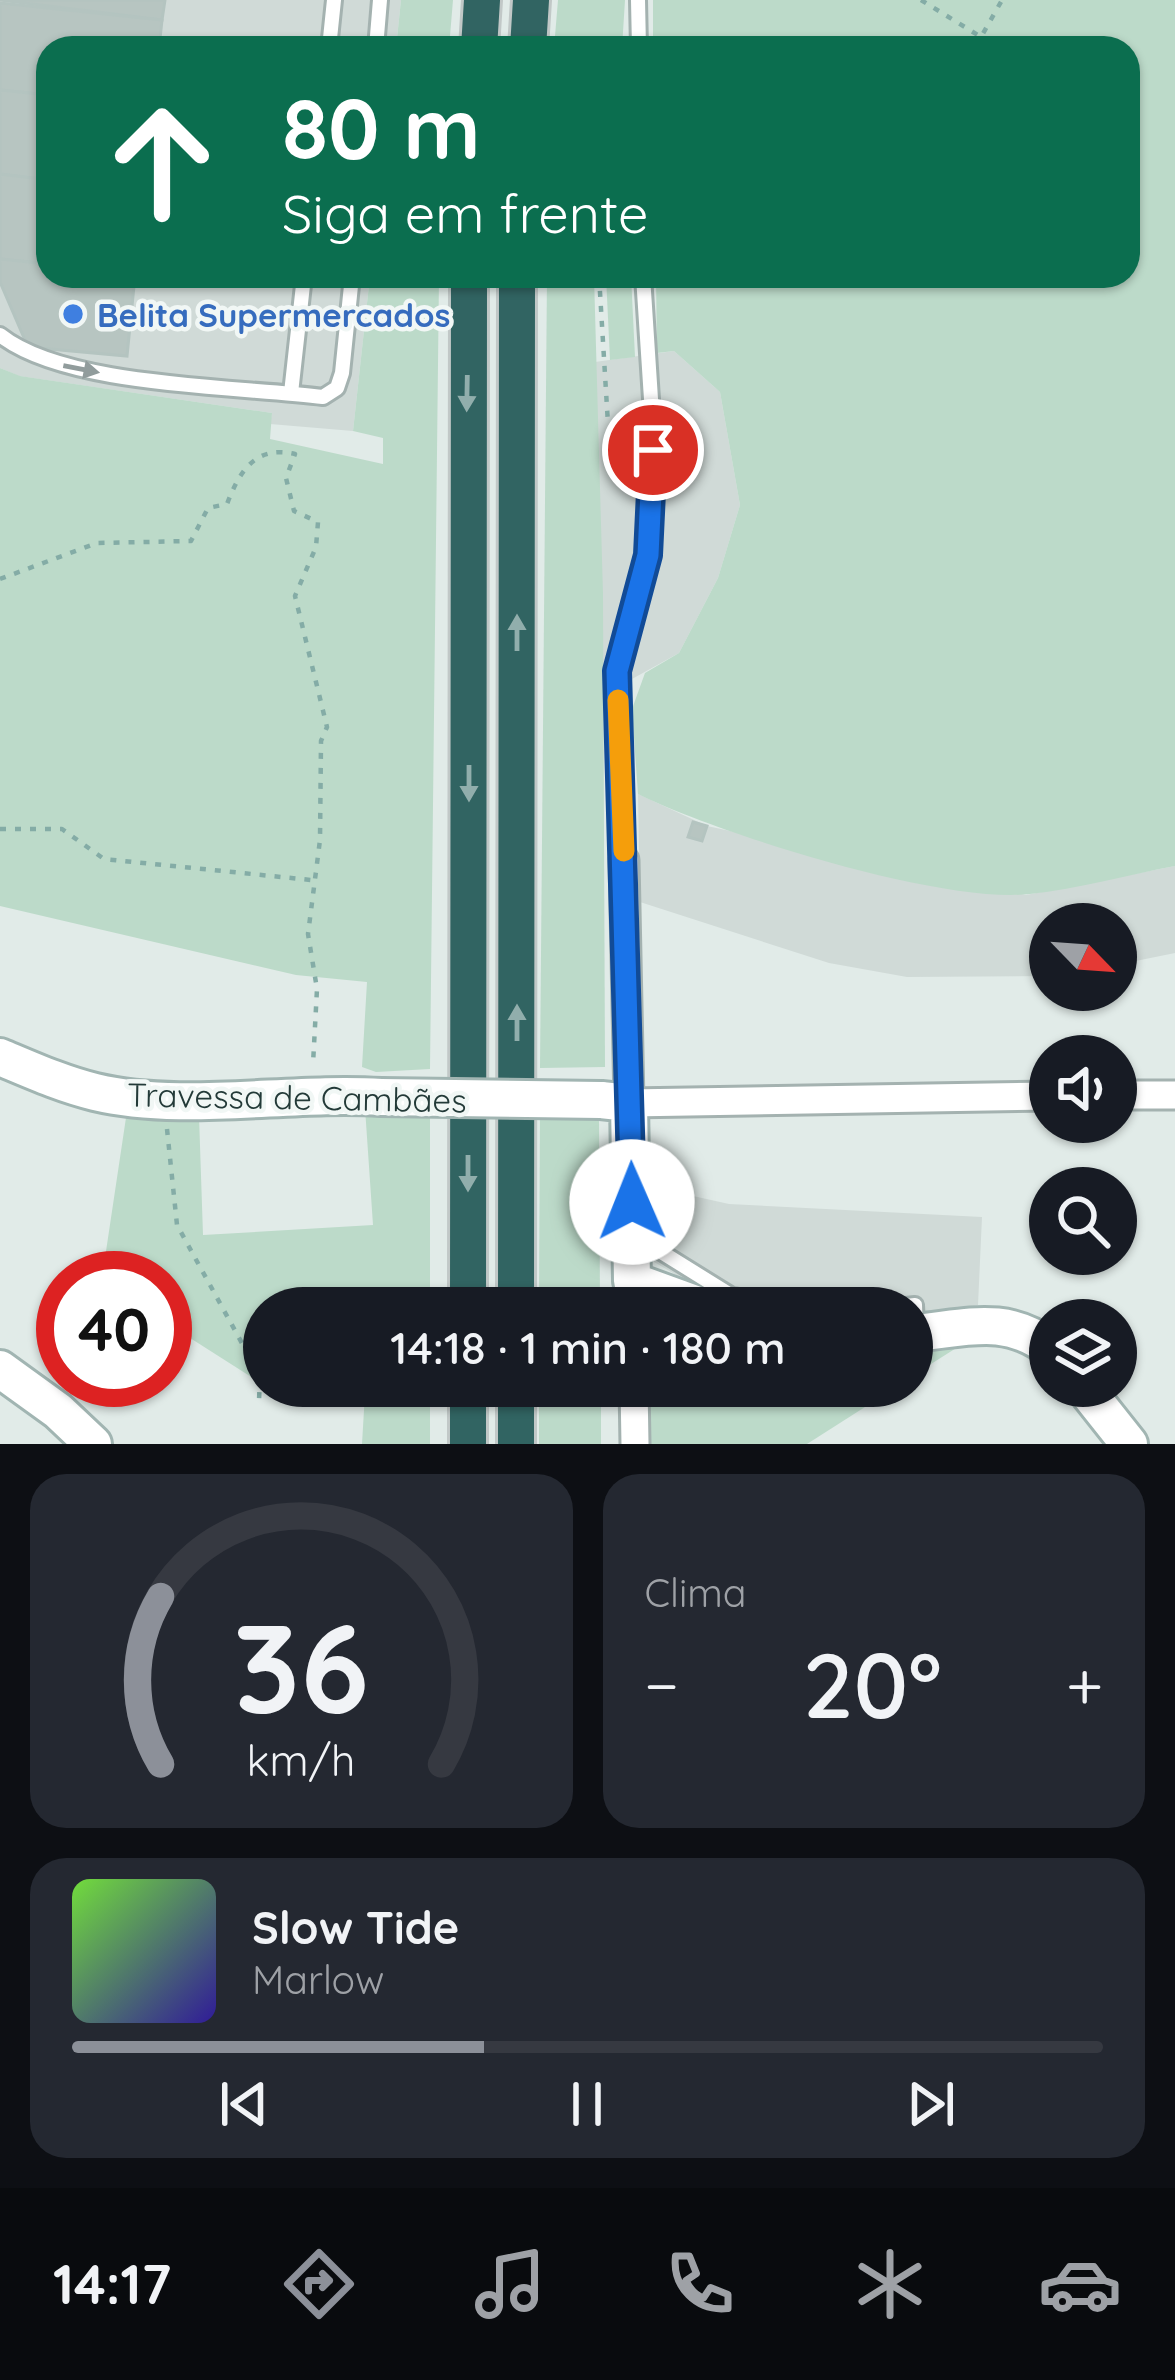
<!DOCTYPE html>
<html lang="pt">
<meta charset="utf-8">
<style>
:root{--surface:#171b24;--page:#242831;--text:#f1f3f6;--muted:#9ea1a6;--line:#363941;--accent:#8c9099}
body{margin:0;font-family:Quicksand,sans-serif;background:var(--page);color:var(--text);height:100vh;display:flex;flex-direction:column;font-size:45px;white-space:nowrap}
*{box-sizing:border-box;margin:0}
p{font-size:39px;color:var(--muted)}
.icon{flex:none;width:66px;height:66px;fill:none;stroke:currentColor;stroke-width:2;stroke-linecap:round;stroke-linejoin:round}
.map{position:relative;height:1444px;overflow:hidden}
.details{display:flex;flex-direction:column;gap:30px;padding:30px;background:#0d0f14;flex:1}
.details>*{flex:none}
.banner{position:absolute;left:36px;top:36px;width:1104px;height:252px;border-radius:36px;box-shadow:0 3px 9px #0004;background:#0b6e4f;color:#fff;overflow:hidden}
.needle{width:78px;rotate:115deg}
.tools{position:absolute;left:1029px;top:903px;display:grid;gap:24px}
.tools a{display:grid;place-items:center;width:108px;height:108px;border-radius:50%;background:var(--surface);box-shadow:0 3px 9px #0004;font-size:60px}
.speed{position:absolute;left:36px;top:1251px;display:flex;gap:24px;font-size:60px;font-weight:700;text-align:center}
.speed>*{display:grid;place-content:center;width:156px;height:156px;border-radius:50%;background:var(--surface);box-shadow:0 3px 9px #0004;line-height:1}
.speed .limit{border:18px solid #d22;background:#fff;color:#111}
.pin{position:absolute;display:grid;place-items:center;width:102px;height:102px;color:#fff;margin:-51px;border:6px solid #fff;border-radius:50%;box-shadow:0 3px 12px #0007}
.me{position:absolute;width:132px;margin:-66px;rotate:359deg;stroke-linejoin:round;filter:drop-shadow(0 0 9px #0008)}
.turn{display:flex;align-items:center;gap:42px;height:252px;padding:0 48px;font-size:54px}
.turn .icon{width:156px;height:156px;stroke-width:2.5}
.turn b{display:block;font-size:84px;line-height:102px}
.big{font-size:90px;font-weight:600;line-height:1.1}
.details .card{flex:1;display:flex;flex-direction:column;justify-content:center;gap:18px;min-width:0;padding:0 42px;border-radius:36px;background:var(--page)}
.details .dial{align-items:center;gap:0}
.dial svg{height:312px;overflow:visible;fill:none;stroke:var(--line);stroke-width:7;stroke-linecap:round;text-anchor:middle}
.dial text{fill:var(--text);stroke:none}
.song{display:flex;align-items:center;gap:36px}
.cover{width:144px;height:144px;border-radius:18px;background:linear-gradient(135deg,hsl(100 70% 55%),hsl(250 70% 35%))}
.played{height:12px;border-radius:6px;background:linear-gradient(90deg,var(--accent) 40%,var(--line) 40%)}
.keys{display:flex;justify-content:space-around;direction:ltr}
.heat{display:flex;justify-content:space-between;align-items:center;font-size:66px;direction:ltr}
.details .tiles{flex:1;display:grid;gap:30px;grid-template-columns:1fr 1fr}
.card:last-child{grid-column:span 2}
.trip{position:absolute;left:243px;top:1287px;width:690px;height:120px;border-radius:60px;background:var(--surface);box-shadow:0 3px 9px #0004;font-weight:600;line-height:120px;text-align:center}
.dock{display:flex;height:192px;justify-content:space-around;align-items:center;background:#090b0e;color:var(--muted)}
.dock .icon{width:84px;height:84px}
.dock .on{color:var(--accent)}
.dock b{font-size:54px;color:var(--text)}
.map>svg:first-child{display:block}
</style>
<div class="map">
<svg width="1175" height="1444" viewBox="0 0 1175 1444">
<rect width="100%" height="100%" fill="#e1ebe8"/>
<g fill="#d0dad7">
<polygon points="0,0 401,0 396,48 48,48 48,276 370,276 353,431 270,424 272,413 19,376 0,368"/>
<polygon points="674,351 720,392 740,505 718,578 679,653 603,695 595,362"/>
<polygon points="638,794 707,826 1026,895 1175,866 1175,953 1116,965 1116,924 1050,924 1050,976 907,977 829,963 640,902"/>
<polygon points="648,1186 729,1204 982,1217 978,1305 912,1319 912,1308 741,1308 724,1303 649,1259"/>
</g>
<g fill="#bcdac9">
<polygon points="401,0 453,0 449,48 396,48"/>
<polygon points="558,0 625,0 622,48 554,48"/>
<path d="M653 0H1175V866C1127 875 1078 889 1030 894 941 904 719 834 638 794L632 709 645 673 679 653 718 578 740 505 720 392 674 351 657 353 656 276H1128V48H653Z"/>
<polygon points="370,276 439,276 430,1069 376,1072 362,1067 367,982 296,975 0,906 0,368 20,376 272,413 270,439 383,464 383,438 353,431"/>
<polygon points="547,276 594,276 603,594 605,1067 540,1068"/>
<polygon points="606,276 631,276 635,357 610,360"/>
<polygon points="430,1105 430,1308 264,1308 264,1385 165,1322 165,1278 102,1278 127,1111 199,1116 203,1235 373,1225 365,1108"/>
<polygon points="540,1113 599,1117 600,1308 539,1308"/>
<polygon points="912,1343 992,1343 961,1345 912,1376"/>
<polygon points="350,1386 430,1386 430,1444 362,1444 365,1393"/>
<rect x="539" y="1386" width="62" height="58"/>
<polygon points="650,1386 898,1386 807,1444 651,1444"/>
</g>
<g fill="#b7c5c1" stroke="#b4c4c0" stroke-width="3">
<polygon points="0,0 165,0 162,20"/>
<polygon points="0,3 162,20 159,48 48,48 48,95 0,90"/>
<polygon points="0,90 48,95 48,180 0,174"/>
<polygon points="0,174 48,180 48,264 0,259"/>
<polygon points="0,259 48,264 48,276 135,276 127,356 28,347 0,282"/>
<polygon points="693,822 707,826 702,841 688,837"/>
</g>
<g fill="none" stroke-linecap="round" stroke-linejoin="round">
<defs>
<g id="lane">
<polyline points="638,0 639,48"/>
<polyline points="329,48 334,0"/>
<polyline points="376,48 380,0"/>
<path d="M0 335C65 387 237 386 323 397L337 388 342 373 352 276"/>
<polyline points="291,393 304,276"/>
<polyline points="624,860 617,671 648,555 656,476 643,276"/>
<polyline points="632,1244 650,1245 732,1296 817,1308"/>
<polyline points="887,1308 915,1305 916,1328"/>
</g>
<g id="street">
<polyline points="624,860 629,1103 1050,1096"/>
<polyline points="1116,1095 1175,1095"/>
<polyline points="634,1386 635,1444"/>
</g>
<g id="secondary">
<path d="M0 1057C31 1070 62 1084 95 1092 183 1113 290 1091 381 1097"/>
<polyline points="601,1100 629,1103 632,1281 706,1308"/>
<path d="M912 1333C964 1329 1005 1313 1050 1348"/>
<polyline points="0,1369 58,1411 93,1444"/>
<polyline points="1083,1386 1129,1444"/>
</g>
<g id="highway">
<polyline points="479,48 482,0"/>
<polyline points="528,48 531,0"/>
<polyline points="468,1308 469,276"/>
<polyline points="516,1308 517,276"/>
<polyline points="468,1444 468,1386"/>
<polyline points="516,1444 516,1386"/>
</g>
</defs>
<use href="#lane" stroke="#a4b2b0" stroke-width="20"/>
<use href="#street" stroke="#a4b2b0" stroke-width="33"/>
<use href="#secondary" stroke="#a1b5b2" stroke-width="42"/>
<use href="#highway" stroke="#c1c8c7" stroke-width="42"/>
<g stroke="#84aca6" stroke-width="4.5" stroke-dasharray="6 9" stroke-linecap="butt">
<polyline points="921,0 981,37 1002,0"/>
<polyline points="599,276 608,424 636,440"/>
<path d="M0 579 97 543 191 541 208 508 227 504C240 470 256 445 295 454L286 478 294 511 318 522 316 547 295 596 327 727 321 741 320 840 308 934 317 989 313 1064"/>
<polyline points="0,829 62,829 104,859 311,880"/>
<polyline points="167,1129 177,1225 260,1376 259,1401"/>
</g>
<use href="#lane" stroke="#fff" stroke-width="14"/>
<use href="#street" stroke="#fff" stroke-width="27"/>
<use href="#secondary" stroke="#fff" stroke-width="36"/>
<use href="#highway" stroke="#316462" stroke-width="36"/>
<defs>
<polyline id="secondary-bridge" points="381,1097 601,1100"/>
</defs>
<use href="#secondary-bridge" stroke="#a1b5b2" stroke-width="42" stroke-linecap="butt"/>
<use href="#secondary-bridge" stroke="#fff" stroke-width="36"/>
</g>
<defs><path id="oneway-solid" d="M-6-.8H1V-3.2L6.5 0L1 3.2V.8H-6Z" transform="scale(3)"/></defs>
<use fill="#919c9c" href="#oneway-solid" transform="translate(81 369) rotate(11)"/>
<g fill="#91aeac">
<use href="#oneway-solid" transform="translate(467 393) rotate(91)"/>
<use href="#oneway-solid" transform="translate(517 633) rotate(-90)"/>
<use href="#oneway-solid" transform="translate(469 783) rotate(90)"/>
<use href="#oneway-solid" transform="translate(517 1023) rotate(-90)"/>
<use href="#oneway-solid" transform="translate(468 1173) rotate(90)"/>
</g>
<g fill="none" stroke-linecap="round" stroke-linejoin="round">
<defs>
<polyline id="route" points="632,1202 617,671 648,555 653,450"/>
</defs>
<use href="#route" stroke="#114b97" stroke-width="30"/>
<use href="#route" stroke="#1a73e8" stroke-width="21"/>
<polyline stroke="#f59e0b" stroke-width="21" points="618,700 624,851"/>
</g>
<circle fill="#3f7fe0" stroke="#f1f7f5" stroke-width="4.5" cx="73" cy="314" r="12"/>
<g text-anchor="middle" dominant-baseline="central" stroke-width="9" stroke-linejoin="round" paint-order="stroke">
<g font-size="33" font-weight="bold" fill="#366cbe" stroke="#f1f7f5" text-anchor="start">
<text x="97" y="314">Belita Supermercados</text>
</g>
<g font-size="33" fill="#233a38" stroke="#f1f7f5">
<text transform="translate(297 1097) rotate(1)">Travessa de Cambães</text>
</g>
</g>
</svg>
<div class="tools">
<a><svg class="needle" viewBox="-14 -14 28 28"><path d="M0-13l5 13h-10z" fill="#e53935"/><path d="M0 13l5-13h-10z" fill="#9ea1a6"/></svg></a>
<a><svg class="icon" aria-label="sound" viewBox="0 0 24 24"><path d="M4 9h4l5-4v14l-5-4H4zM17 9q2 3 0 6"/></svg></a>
<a><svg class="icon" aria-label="search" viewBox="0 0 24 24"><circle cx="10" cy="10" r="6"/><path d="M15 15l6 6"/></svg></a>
<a><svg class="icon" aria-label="layers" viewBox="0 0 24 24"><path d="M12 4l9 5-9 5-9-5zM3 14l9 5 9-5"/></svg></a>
</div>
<div class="speed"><div class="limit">40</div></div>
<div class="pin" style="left:653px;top:450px;background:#d93025"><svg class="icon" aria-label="arrive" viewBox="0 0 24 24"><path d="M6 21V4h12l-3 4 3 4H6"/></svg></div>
<svg class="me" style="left:632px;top:1202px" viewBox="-20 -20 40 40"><circle r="19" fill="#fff"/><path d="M0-13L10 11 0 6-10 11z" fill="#1a73e8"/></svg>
<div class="trip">14:18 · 1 min · 180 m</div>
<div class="banner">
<div class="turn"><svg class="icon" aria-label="ahead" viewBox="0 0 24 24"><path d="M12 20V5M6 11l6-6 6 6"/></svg><div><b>80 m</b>Siga em frente</div></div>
</div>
</div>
<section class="details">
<div class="tiles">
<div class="card dial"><svg viewBox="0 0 100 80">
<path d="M14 69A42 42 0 1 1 86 69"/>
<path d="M14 69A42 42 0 0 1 14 26" stroke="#8c9099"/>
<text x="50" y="56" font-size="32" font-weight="700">36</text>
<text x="50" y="72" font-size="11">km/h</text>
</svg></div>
<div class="card"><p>Clima</p>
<div class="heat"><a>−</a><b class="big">20°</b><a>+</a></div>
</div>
<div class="card">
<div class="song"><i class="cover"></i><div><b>Slow Tide</b><p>Marlow</p></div></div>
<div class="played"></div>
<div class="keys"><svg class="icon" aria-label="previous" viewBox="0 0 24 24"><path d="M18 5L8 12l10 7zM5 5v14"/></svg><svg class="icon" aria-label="pause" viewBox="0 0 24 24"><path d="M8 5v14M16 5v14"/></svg><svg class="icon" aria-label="next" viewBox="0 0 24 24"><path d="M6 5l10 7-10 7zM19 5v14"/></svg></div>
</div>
</div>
</section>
<nav class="dock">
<b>14:17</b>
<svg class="icon on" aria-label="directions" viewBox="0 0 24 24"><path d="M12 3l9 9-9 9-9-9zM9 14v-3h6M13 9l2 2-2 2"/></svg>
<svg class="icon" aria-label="music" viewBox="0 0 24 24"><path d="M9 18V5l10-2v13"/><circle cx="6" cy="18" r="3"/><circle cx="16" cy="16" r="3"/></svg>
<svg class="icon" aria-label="phone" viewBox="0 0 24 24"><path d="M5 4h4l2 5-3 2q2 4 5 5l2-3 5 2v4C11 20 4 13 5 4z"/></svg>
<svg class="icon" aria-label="climate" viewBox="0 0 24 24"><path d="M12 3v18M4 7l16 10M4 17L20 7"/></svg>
<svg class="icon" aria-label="car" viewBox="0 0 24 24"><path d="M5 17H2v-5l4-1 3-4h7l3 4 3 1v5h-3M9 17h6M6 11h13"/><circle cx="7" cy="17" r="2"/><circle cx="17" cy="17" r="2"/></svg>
</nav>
